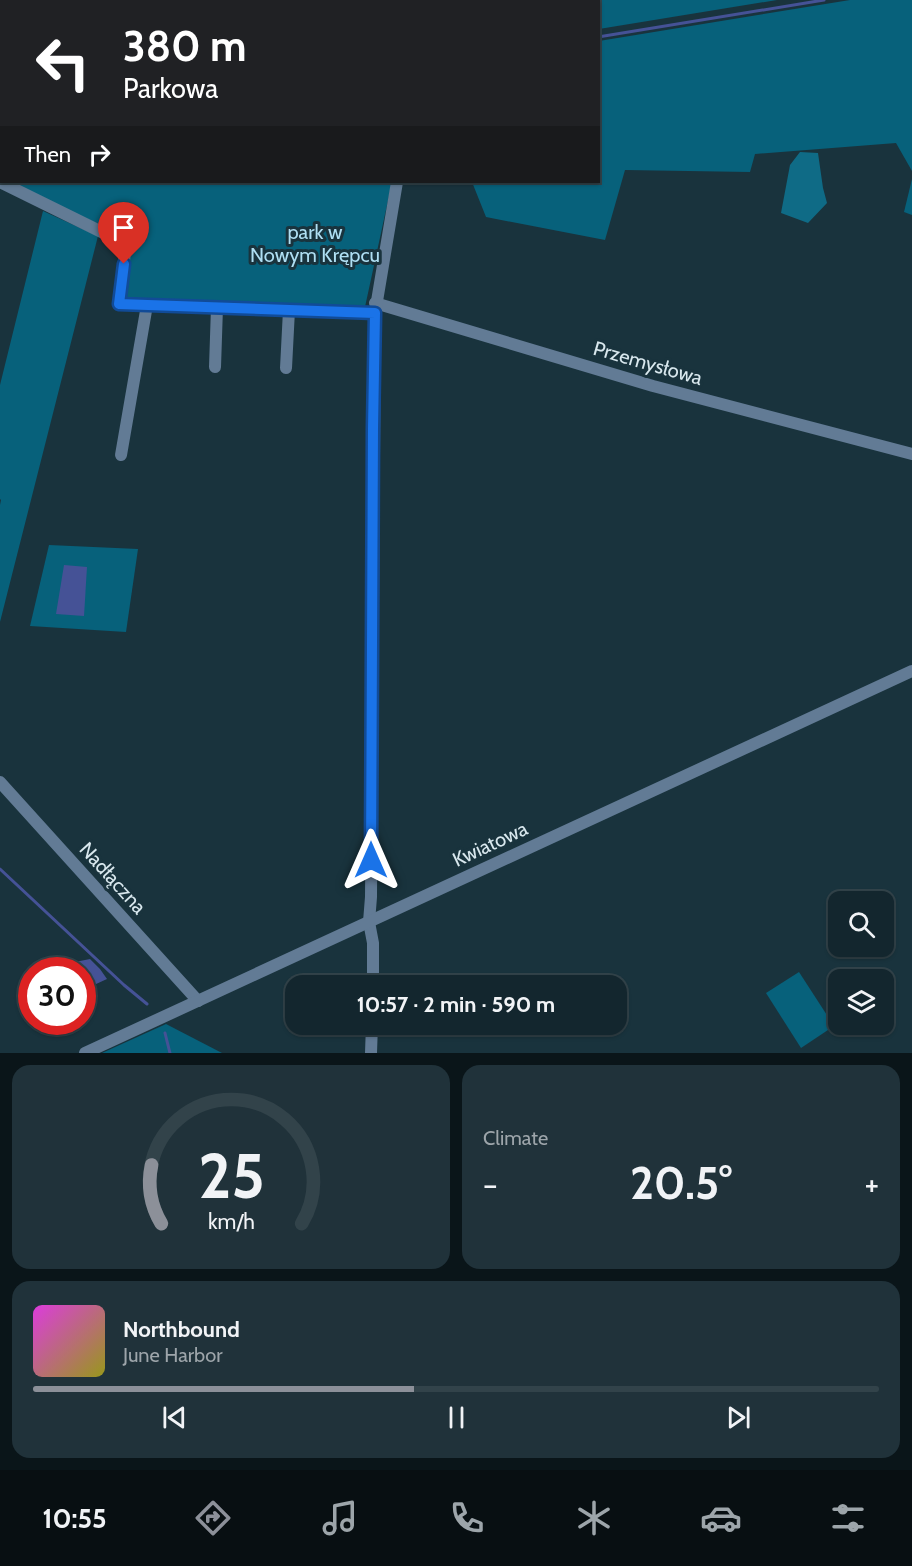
<!DOCTYPE html>
<meta charset="utf-8">
<style>
:root{--surface:#13262e;--page:#20323a;--text:#f1f3f6;--muted:#9da5aa;--line:#32434a;--accent:#8c9099}
body{margin:0;font-family:Cabin,sans-serif;background:var(--page);color:var(--text);height:100vh;display:flex;flex-direction:column;font-size:22px;white-space:nowrap}
*{box-sizing:border-box;margin:0}
p{font-size:20px;color:var(--muted)}
.icon{flex:none;width:33px;height:33px;fill:none;stroke:currentColor;stroke-width:2;stroke-linecap:round;stroke-linejoin:round}
.map{position:relative;height:1053px;overflow:hidden}
.drawer{display:flex;flex-direction:column;gap:12px;padding:12px;background:#0a1519;flex:1}
.drawer>*{flex:none}
.guide{position:absolute;left:0px;top:0px;width:600px;height:183px;box-shadow:0 2px 4px #0004,0 0 0 2px var(--line);background:#202124;color:#fff;overflow:hidden}
.tools{position:absolute;left:828px;top:891px;display:grid;gap:12px}
.tools a{display:grid;place-items:center;width:66px;height:66px;border-radius:12px;background:var(--surface);box-shadow:0 2px 4px #0004,0 0 0 2px var(--line);font-size:30px}
.speed{position:absolute;left:18px;top:957px;display:flex;gap:12px;font-size:30px;font-weight:700;text-align:center}
.speed>*{display:grid;place-content:center;width:78px;height:78px;border-radius:50%;background:var(--surface);box-shadow:0 2px 4px #0004,0 0 0 2px var(--line);line-height:1}
.speed .limit{border:9px solid #d22;background:#fff;color:#111}
.pin{position:absolute;display:grid;place-items:center;width:51px;height:51px;color:#fff;margin:-62px -26px;border-radius:50% 50% 50% 0;rotate:-45deg;box-shadow:0 0 6px #0007}
.pin .icon{rotate:45deg}
.me{position:absolute;width:66px;margin:-33px;rotate:0deg;stroke-linejoin:round;filter:drop-shadow(0 0 4px #0008)}
.turn{display:flex;align-items:center;gap:21px;height:126px;padding:0 24px;font-size:27px}
.turn .icon{width:78px;height:78px;stroke-width:2.5}
.turn b{display:block;font-size:42px;line-height:51px}
.then{display:flex;align-items:center;height:57px;padding:0 24px;background:#0003;gap:12px;font-size:22px}
.big{font-size:45px;font-weight:700;line-height:1.1}
.drawer .card{flex:1;display:flex;flex-direction:column;justify-content:center;gap:9px;min-width:0;padding:0 21px;border-radius:18px;background:var(--page)}
.drawer .dial{align-items:center;gap:0}
.dial svg{height:156px;overflow:visible;fill:none;stroke:var(--line);stroke-width:7;stroke-linecap:round;text-anchor:middle}
.dial text{fill:var(--text);stroke:none}
.song{display:flex;align-items:center;gap:18px}
.cover{width:72px;height:72px;border-radius:9px;background:linear-gradient(135deg,hsl(300 70% 55%),hsl(60 70% 35%))}
.played{height:6px;border-radius:3px;background:linear-gradient(90deg,var(--accent) 45%,var(--line) 45%)}
.keys{display:flex;justify-content:space-around;direction:ltr}
.heat{display:flex;justify-content:space-between;align-items:center;font-size:33px;direction:ltr}
.drawer .tiles{flex:1;display:grid;gap:12px;grid-template-columns:1fr 1fr}
.card:last-child{grid-column:span 2}
.trip{position:absolute;left:285px;top:975px;width:342px;height:60px;border-radius:18px;background:var(--surface);box-shadow:0 2px 4px #0004,0 0 0 2px var(--line);font-weight:700;line-height:60px;text-align:center}
.tab-bar{display:flex;height:96px;justify-content:space-around;align-items:center;background:#080f12;color:var(--muted)}
.tab-bar .icon{width:42px;height:42px}
.tab-bar .current{color:var(--accent)}
.tab-bar b{font-size:27px;color:var(--text)}
.map>svg:first-child{display:block}
</style>
<div class="map">
<svg width="912" height="1053" viewBox="0 0 912 1053">
<rect width="100%" height="100%" fill="#19333d"/>
<g fill="#07617b">
<polygon points="0,0 80,0 83,1 2,2 1,178 0,178"/>
<polygon points="581,0 777,0 599,29 598,2 569,1"/>
<polygon points="850,0 912,0 912,171 896,143 755,154 750,172 625,170 605,240 486,217 472,182 598,182 599,41"/>
<polygon points="912,179 912,215 904,212"/>
<polygon points="8,182 392,182 365,307 123,298 131,239"/>
<polygon points="43,211 98,236 0,622 0,505 1,500 0,499 0,385"/>
<polygon points="49,545 138,549 126,632 30,626"/>
<polygon points="799,972 834,1026 801,1048 766,993"/>
<polygon points="166,1024 222,1053 102,1053"/>
</g>
<polygon fill="#0f6b86" points="800,152 818,153 823,188 827,203 808,223 781,213 790,165"/>
<g fill="#455296">
<polygon points="131,0 346,0 350,1 134,2"/>
<polygon points="64,565 87,567 84,616 56,614"/>
<polygon points="90,959 100,969 107,979 83,990 82,970 54,970 70,963"/>
</g>
<g fill="none" stroke-linecap="round" stroke-linejoin="round">
<g stroke="#455296" stroke-width="3">
<polyline points="53,0 57,2"/>
<polyline points="598,37 824,0"/>
<polyline points="0,869 124,985 147,1004"/>
<polyline points="165,1033 170,1053"/>
</g>
<g stroke="#627b95" stroke-width="12">
<polyline points="113,0 116,2"/>
<polyline points="369,0 372,2"/>
<polyline points="439,2 439,0"/>
<polyline points="0,182 126,244 119,304 375,313"/>
<polyline points="375,303 653,386 912,454"/>
<polyline points="215,367 217,307"/>
<polyline points="286,368 289,310"/>
<polyline points="121,455 147,305"/>
<polyline points="0,782 198,1001"/>
<polyline points="373,986 373,943 369,922 371,897 375,313 397,182"/>
<polyline points="85,1053 912,671"/>
<polyline points="371,1053 372,1024"/>
</g>
</g>
<g fill="none" stroke-linecap="round" stroke-linejoin="round">
<defs>
<polyline id="route" points="124,264 119,304 375,313 373,428 371,860"/>
</defs>
<use href="#route" stroke="#114b97" stroke-width="15"/>
<use href="#route" stroke="#1a73e8" stroke-width="10"/>
</g>
<g text-anchor="middle" dominant-baseline="central" stroke-width="6" stroke-linejoin="round" paint-order="stroke">
<g font-size="20" fill="#afdff3" stroke="#19333d">
<text x="315" y="232">park w<tspan x="315" dy="23">Nowym Krępcu</tspan></text>
</g>
<g font-size="20" fill="#d9e8ee" stroke="#19333d">
<text transform="translate(648 363) rotate(16)">Przemysłowa</text>
<text transform="translate(490 844) rotate(-25)">Kwiatowa</text>
<text transform="translate(113 878) rotate(48)">Nadłączna</text>
</g>
</g>
</svg>
<div class="tools">
<a><svg class="icon" aria-label="search" viewBox="0 0 24 24"><circle cx="10" cy="10" r="6"/><path d="M15 15l6 6"/></svg></a>
<a><svg class="icon" aria-label="layers" viewBox="0 0 24 24"><path d="M12 4l9 5-9 5-9-5zM3 14l9 5 9-5"/></svg></a>
</div>
<div class="speed"><div class="limit">30</div></div>
<div class="pin" style="left:124px;top:264px;background:#d93025"><svg class="icon" aria-label="arrive" viewBox="0 0 24 24"><path d="M6 21V4h12l-3 4 3 4H6"/></svg></div>
<svg class="me" style="left:371px;top:860px" viewBox="-20 -20 40 40"><path d="M0-17L14 15 0 8-14 15z" fill="#1a73e8" stroke="#fff" stroke-width="4"/></svg>
<div class="trip">10:57 · 2 min · 590 m</div>
<div class="guide">
<div class="turn"><svg class="icon" aria-label="left" viewBox="0 0 24 24"><path d="M17 20v-9H6M10 6l-5 5 5 5"/></svg><div><b>380 m</b>Parkowa</div></div>
<div class="then">Then<svg class="icon" aria-label="right" viewBox="0 0 24 24"><path d="M7 20v-9h11M14 6l5 5-5 5"/></svg></div>
</div>
</div>
<section class="drawer">
<div class="tiles">
<div class="card dial"><svg viewBox="0 0 100 80">
<path d="M14 69A42 42 0 1 1 86 69"/>
<path d="M14 69A42 42 0 0 1 9 39" stroke="#8c9099"/>
<text x="50" y="56" font-size="32" font-weight="700">25</text>
<text x="50" y="72" font-size="11">km/h</text>
</svg></div>
<div class="card"><p>Climate</p>
<div class="heat"><a>−</a><b class="big">20.5°</b><a>+</a></div>
</div>
<div class="card">
<div class="song"><i class="cover"></i><div><b>Northbound</b><p>June Harbor</p></div></div>
<div class="played"></div>
<div class="keys"><svg class="icon" aria-label="previous" viewBox="0 0 24 24"><path d="M18 5L8 12l10 7zM5 5v14"/></svg><svg class="icon" aria-label="pause" viewBox="0 0 24 24"><path d="M8 5v14M16 5v14"/></svg><svg class="icon" aria-label="next" viewBox="0 0 24 24"><path d="M6 5l10 7-10 7zM19 5v14"/></svg></div>
</div>
</div>
</section>
<nav class="tab-bar">
<b>10:55</b>
<svg class="icon current" aria-label="directions" viewBox="0 0 24 24"><path d="M12 3l9 9-9 9-9-9zM9 14v-3h6M13 9l2 2-2 2"/></svg>
<svg class="icon" aria-label="music" viewBox="0 0 24 24"><path d="M9 18V5l10-2v13"/><circle cx="6" cy="18" r="3"/><circle cx="16" cy="16" r="3"/></svg>
<svg class="icon" aria-label="phone" viewBox="0 0 24 24"><path d="M5 4h4l2 5-3 2q2 4 5 5l2-3 5 2v4C11 20 4 13 5 4z"/></svg>
<svg class="icon" aria-label="climate" viewBox="0 0 24 24"><path d="M12 3v18M4 7l16 10M4 17L20 7"/></svg>
<svg class="icon" aria-label="car" viewBox="0 0 24 24"><path d="M5 17H2v-5l4-1 3-4h7l3 4 3 1v5h-3M9 17h6M6 11h13"/><circle cx="7" cy="17" r="2"/><circle cx="17" cy="17" r="2"/></svg>
<svg class="icon" aria-label="filters" viewBox="0 0 24 24"><path d="M4 7h16M4 17h16"/><circle cx="9" cy="7" r="2"/><circle cx="15" cy="17" r="2"/></svg>
</nav>
